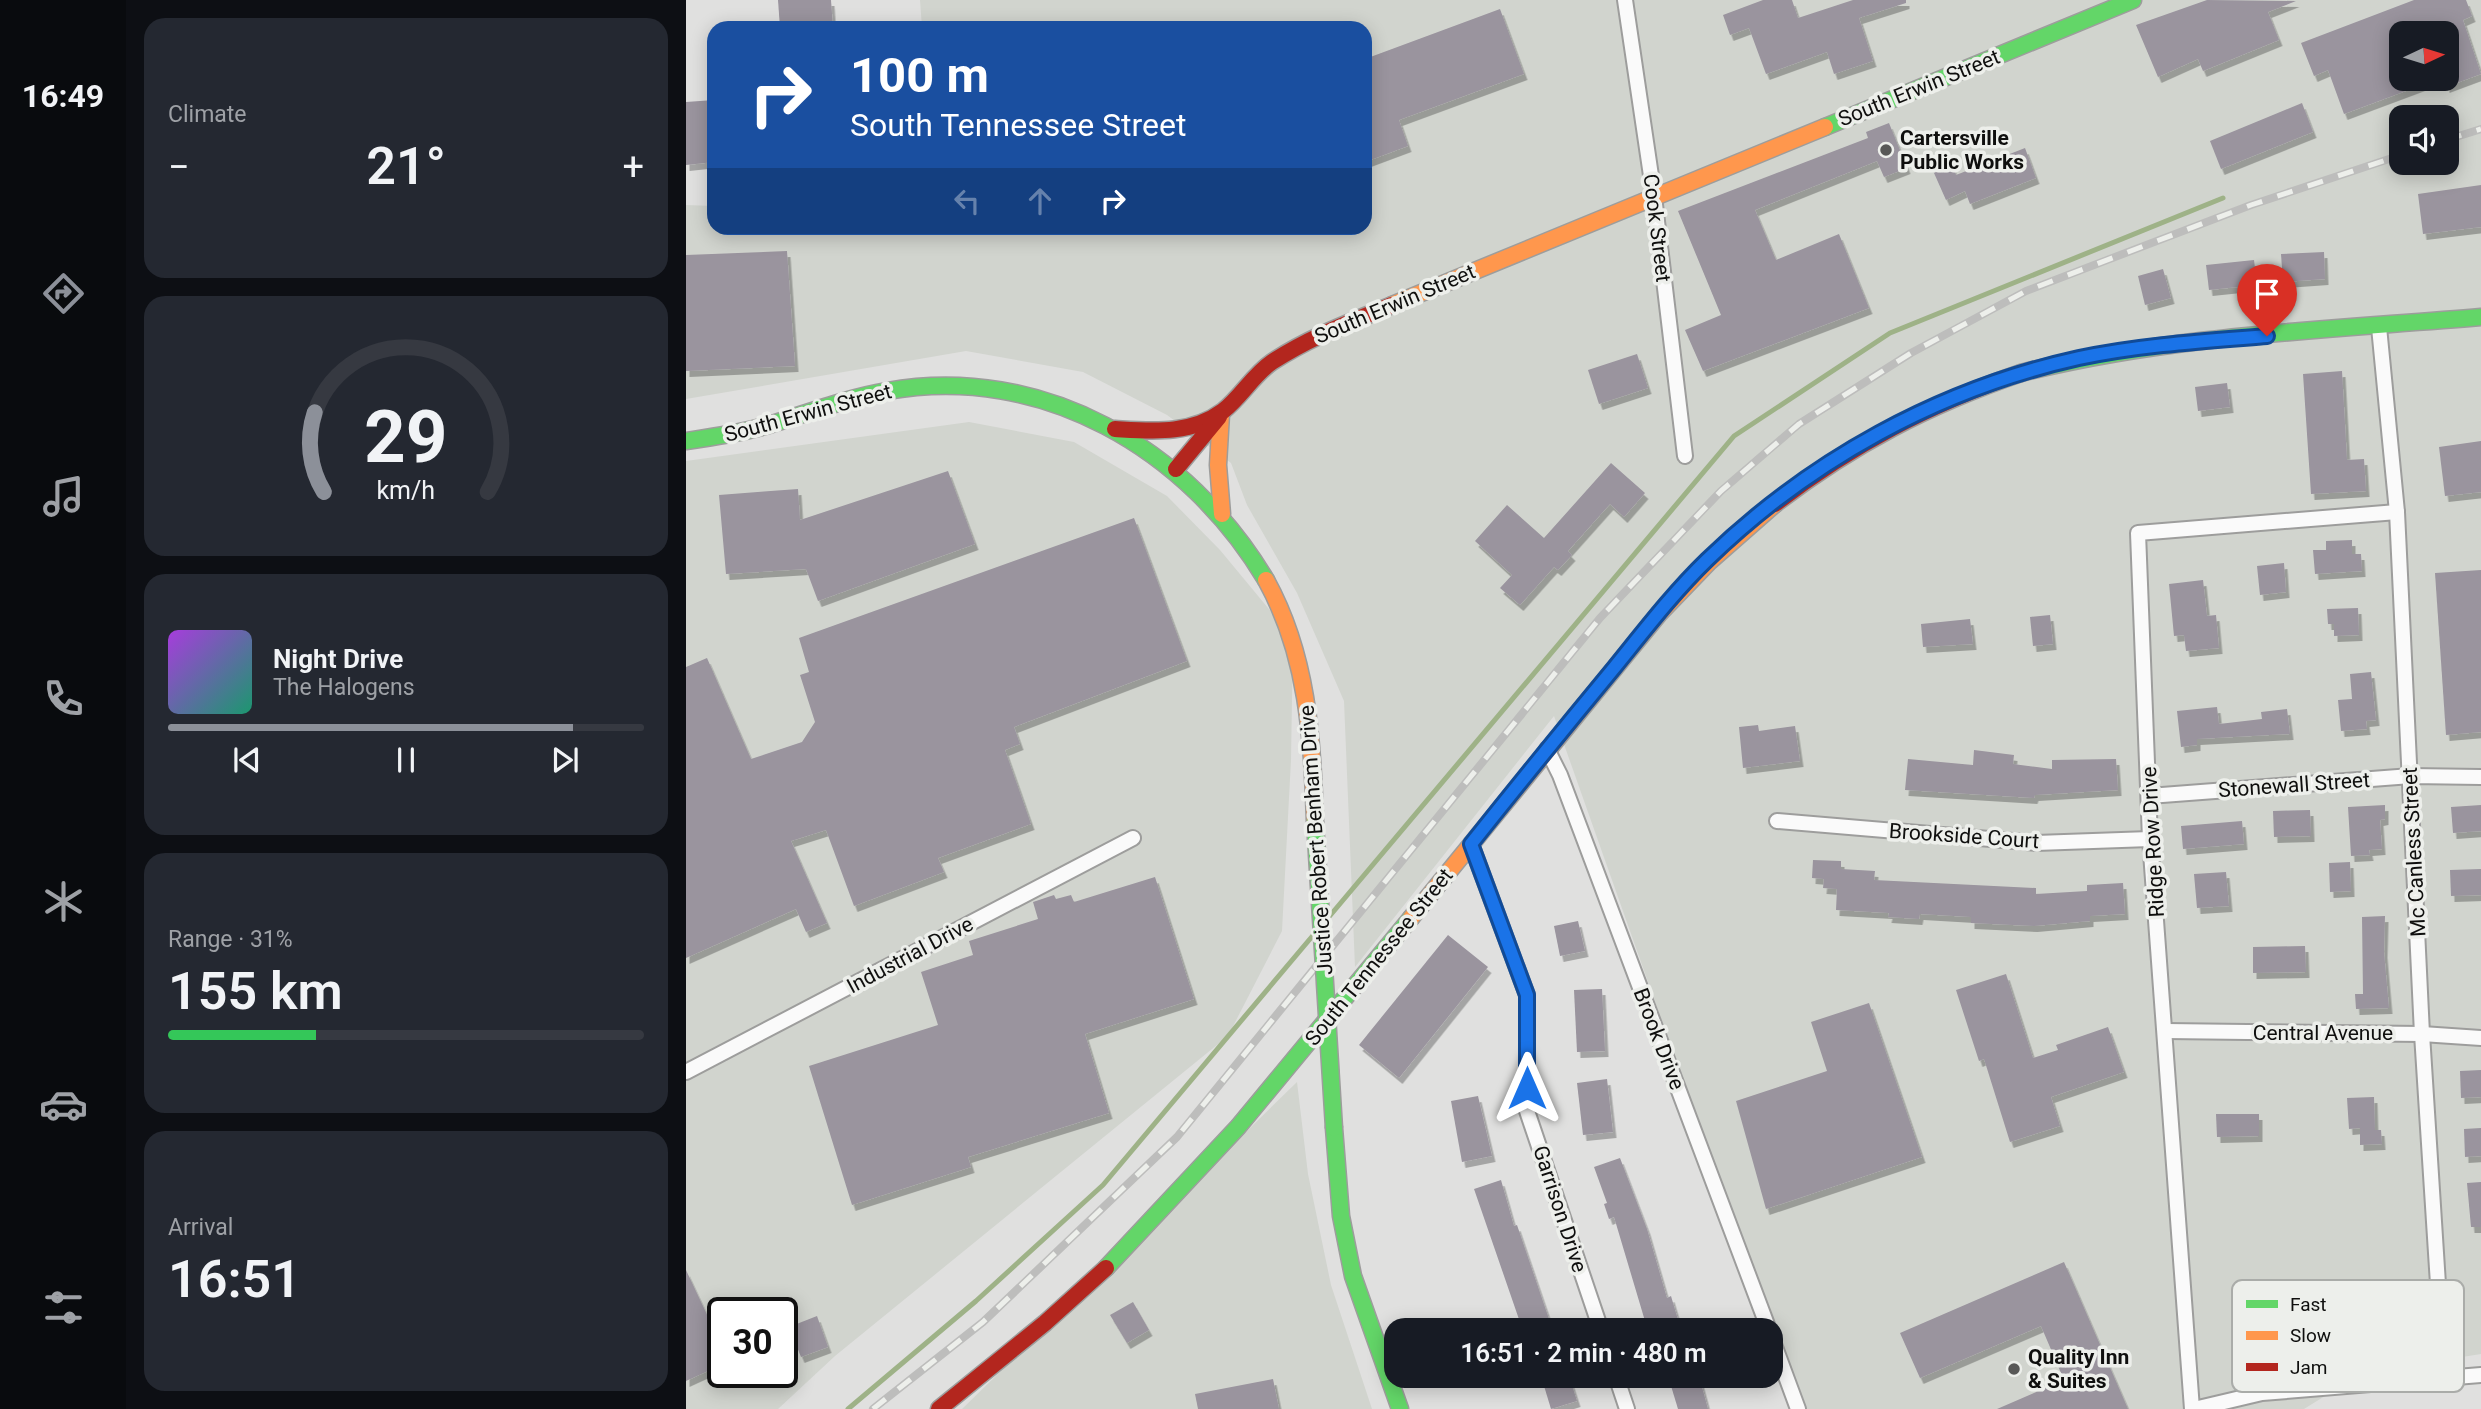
<!DOCTYPE html>
<meta charset="utf-8">
<style>
:root{--surface:#171b24;--page:#242831;--text:#f1f3f6;--muted:#9ea1a6;--line:#363941;--accent:#8c9099}
body{margin:0;font-family:Roboto,sans-serif;background:var(--page);color:var(--text);height:100vh;display:flex;flex-direction:column;font-size:26px;white-space:nowrap}
*{box-sizing:border-box;margin:0}
p{font-size:23px;color:var(--muted)}
.icon{flex:none;width:38px;height:38px;fill:none;stroke:currentColor;stroke-width:2;stroke-linecap:round;stroke-linejoin:round}
.map{position:relative;flex:1;overflow:hidden}
.sheet{display:flex;flex-direction:column;gap:18px;padding:18px;background:#0d0f14;width:560px}
.sheet>*{flex:none}
.top-card{position:absolute;left:21px;top:21px;width:665px;height:214px;border-radius:21px;box-shadow:0 4px 18px #0003;background:#1a4fa0;color:#fff;overflow:hidden}
.needle{width:46px;rotate:86deg}
.buttons{position:absolute;left:1703px;top:21px;display:grid;gap:14px}
.buttons a{display:grid;place-items:center;width:70px;height:70px;border-radius:14px;background:var(--surface);box-shadow:0 4px 18px #0003;font-size:35px}
.speed{position:absolute;left:21px;top:1297px;display:flex;gap:14px;font-size:35px;font-weight:700;text-align:center}
.speed>*{display:grid;place-content:center;width:91px;height:91px;border-radius:50%;background:var(--surface);box-shadow:0 4px 18px #0003;line-height:1}
.speed .limit{border:4px solid #111;border-radius:10px;background:#fff;color:#111}
.pin{position:absolute;display:grid;place-items:center;width:60px;height:60px;color:#fff;margin:-72px -30px;border-radius:50% 50% 50% 0;rotate:-45deg;box-shadow:0 0 7px #0007}
.pin .icon{rotate:45deg}
.me{position:absolute;width:77px;margin:-38px;rotate:0deg;stroke-linejoin:round;filter:drop-shadow(0 0 5px #0008)}
.turn{display:flex;align-items:center;gap:24px;height:147px;padding:0 28px;font-size:32px}
.turn .icon{width:91px;height:91px;stroke-width:2.5}
.turn b{display:block;font-size:49px;line-height:60px}
.lanes{display:flex;align-items:center;height:66px;padding:0 28px;background:#0003;justify-content:center;gap:35px;direction:ltr}
.lanes .off{opacity:.35}
.big{font-size:52px;font-weight:600;line-height:1.1}
.sheet .tile{flex:1;display:flex;flex-direction:column;justify-content:center;gap:10px;min-width:0;padding:0 24px;border-radius:21px;background:var(--page)}
.sheet .dial{align-items:center;gap:0}
.dial svg{height:182px;overflow:visible;fill:none;stroke:var(--line);stroke-width:7;stroke-linecap:round;text-anchor:middle}
.dial text{fill:var(--text);stroke:none}
.song{display:flex;align-items:center;gap:21px}
.cover{width:84px;height:84px;border-radius:10px;background:linear-gradient(135deg,hsl(280 70% 55%),hsl(160 70% 35%))}
.played{height:7px;border-radius:4px;background:linear-gradient(90deg,var(--accent) 85%,var(--line) 85%)}
.keys{display:flex;justify-content:space-around;direction:ltr}
.heat{display:flex;justify-content:space-between;align-items:center;font-size:38px;direction:ltr}
.charge{height:10px;border-radius:5px;background:linear-gradient(90deg,#34c759 31%,var(--line) 0)}
.trip{position:absolute;left:698px;top:1318px;width:399px;height:70px;border-radius:21px;background:var(--surface);box-shadow:0 4px 18px #0003;font-weight:600;line-height:70px;text-align:center}
main{display:flex;flex:1;min-height:0}
.menu{display:flex;flex-direction:column;width:126px;justify-content:space-around;align-items:center;background:#090b0e;color:var(--muted)}
.menu .icon{width:49px;height:49px}
.menu .active{color:var(--accent)}
.menu b{font-size:32px;color:var(--text)}
.map>svg:first-child{display:block}
</style>
<main>
<nav class="menu">
<b>16:49</b>
<svg class="icon active" aria-label="directions" viewBox="0 0 24 24"><path d="M12 3l9 9-9 9-9-9zM9 14v-3h6M13 9l2 2-2 2"/></svg>
<svg class="icon" aria-label="music" viewBox="0 0 24 24"><path d="M9 18V5l10-2v13"/><circle cx="6" cy="18" r="3"/><circle cx="16" cy="16" r="3"/></svg>
<svg class="icon" aria-label="phone" viewBox="0 0 24 24"><path d="M5 4h4l2 5-3 2q2 4 5 5l2-3 5 2v4C11 20 4 13 5 4z"/></svg>
<svg class="icon" aria-label="climate" viewBox="0 0 24 24"><path d="M12 3v18M4 7l16 10M4 17L20 7"/></svg>
<svg class="icon" aria-label="car" viewBox="0 0 24 24"><path d="M5 17H2v-5l4-1 3-4h7l3 4 3 1v5h-3M9 17h6M6 11h13"/><circle cx="7" cy="17" r="2"/><circle cx="17" cy="17" r="2"/></svg>
<svg class="icon" aria-label="filters" viewBox="0 0 24 24"><path d="M4 7h16M4 17h16"/><circle cx="9" cy="7" r="2"/><circle cx="15" cy="17" r="2"/></svg>
</nav>
<section class="sheet">
<div class="tile"><p>Climate</p>
<div class="heat"><a>−</a><b class="big">21°</b><a>+</a></div>
</div>
<div class="tile dial"><svg viewBox="0 0 100 80">
<path d="M14 69A42 42 0 1 1 86 69"/>
<path d="M14 69A42 42 0 0 1 10 34" stroke="#8c9099"/>
<text x="50" y="56" font-size="32" font-weight="700">29</text>
<text x="50" y="72" font-size="11">km/h</text>
</svg></div>
<div class="tile">
<div class="song"><i class="cover"></i><div><b>Night Drive</b><p>The Halogens</p></div></div>
<div class="played"></div>
<div class="keys"><svg class="icon" aria-label="previous" viewBox="0 0 24 24"><path d="M18 5L8 12l10 7zM5 5v14"/></svg><svg class="icon" aria-label="pause" viewBox="0 0 24 24"><path d="M8 5v14M16 5v14"/></svg><svg class="icon" aria-label="next" viewBox="0 0 24 24"><path d="M6 5l10 7-10 7zM19 5v14"/></svg></div>
</div>
<div class="tile"><p>Range · 31%</p><b class="big">155 km</b><div class="charge"></div></div>
<div class="tile"><p>Arrival</p><b class="big">16:51</b></div>
</section>
<div class="map">
<svg width="1795" height="1409" viewBox="0 0 1795 1409">
<defs>
<filter id="shadow"><feDropShadow dx="3.5" dy="6" stdDeviation="0" flood-color="#0004"/></filter>
</defs>
<rect width="100%" height="100%" fill="#e0e0df"/>
<g fill="#d1d4ce" fill-rule="evenodd">
<path d="M234 0H1795V1354L1676 1373 1618 1409H1113L868 716 669 967 658 701 611 593 561 505 545 463 481 415 397 372 280 351 0 399V205L28 206V228H679V28H236ZM1715 33H1760V79H1715ZM1715 117H1760V163H1715Z"/>
<path d="M283 422 388 442 481 496 534 550 607 638 605 760 596 931 542 1036 149 1356 92 1409H0V461ZM37 1312H96V1372H37Z"/>
<polygon points="611,1082 622,1174 645,1285 686,1409 276,1409"/>
</g>
<g fill="none" stroke-linecap="round" stroke-linejoin="round">
<g stroke="#9eb287" stroke-width="5">
<polyline points="642,918 1048,436 1204,333 1537,198"/>
<polyline points="162,1409 290,1301 417,1185 629,933"/>
</g>
</g>
<g fill="#9a949e" filter="url(#shadow)">
<polygon points="92,0 145,0 147,28 94,28"/>
<polygon points="1077,0 1106,0 1112,18 1167,0 1220,0 1220,3 1173,18 1187,61 1148,74 1141,52 1080,74 1063,28 1044,35 1037,15"/>
<polygon points="1521,0 1610,1 1582,12 1593,40 1517,71 1512,59 1472,77 1450,25"/>
<polygon points="1728,0 1780,0 1786,16 1777,20 1795,74 1760,87 1760,33 1715,33 1715,79 1749,80 1658,114 1642,70 1628,76 1615,43"/>
<polygon points="814,9 838,74 713,120 722,146 679,162 679,59"/>
<polygon points="28,100 28,162 0,165 0,102"/>
<polygon points="1616,103 1627,132 1535,169 1524,141"/>
<polygon points="1203,123 1221,168 1198,177 1191,161 1069,210 1090,260 1153,234 1183,308 1017,371 999,330 1035,315 992,211 1182,138 1180,132"/>
<polygon points="1339,148 1350,178 1284,204 1279,191 1260,200 1248,173 1266,165 1270,175"/>
<polygon points="1795,185 1795,227 1737,234 1732,194"/>
<polygon points="101,251 109,366 0,371 0,255"/>
<polygon points="1638,252 1639,279 1597,282 1595,254"/>
<polygon points="1568,260 1571,285 1523,290 1520,265"/>
<polygon points="1477,269 1485,298 1459,305 1452,276"/>
<polygon points="951,354 962,388 913,404 902,370"/>
<polygon points="1656,371 1661,460 1678,459 1680,491 1625,494 1617,374"/>
<polygon points="1541,383 1544,407 1512,411 1509,387"/>
<polygon points="1795,441 1795,492 1759,496 1753,447"/>
<polygon points="925,463 959,493 938,517 924,504 882,551 886,555 872,570 868,567 834,605 814,588 826,575 789,541 821,505 858,538"/>
<polygon points="262,471 289,544 132,601 120,569 40,574 33,495 112,489 114,520"/>
<polygon points="448,518 501,661 328,727 334,744 319,750 345,824 252,858 258,872 168,906 140,830 105,841 141,923 120,932 110,909 0,958 0,667 21,658 65,759 116,742 129,722 114,675 123,672 113,638"/>
<polygon points="1666,540 1666,554 1675,554 1676,571 1629,574 1627,550 1640,550 1640,541"/>
<polygon points="1598,563 1600,592 1574,595 1571,566"/>
<polygon points="1795,570 1795,732 1760,735 1749,573"/>
<polygon points="1517,580 1521,616 1530,615 1533,648 1500,651 1498,635 1488,636 1483,584"/>
<polygon points="1672,608 1673,635 1648,636 1648,624 1642,624 1641,609"/>
<polygon points="1364,615 1367,644 1347,646 1344,617"/>
<polygon points="1284,619 1287,644 1237,647 1235,624"/>
<polygon points="1685,672 1690,720 1680,721 1681,729 1655,731 1652,700 1666,699 1664,674"/>
<polygon points="1531,707 1533,724 1576,719 1575,712 1601,709 1604,734 1511,739 1511,745 1495,747 1491,711"/>
<polygon points="1072,725 1073,731 1109,726 1114,761 1057,768 1053,727"/>
<polygon points="1288,750 1328,755 1327,764 1366,769 1366,760 1430,759 1432,790 1349,795 1348,798 1219,790 1222,759 1287,765"/>
<polygon points="1699,805 1699,819 1694,820 1696,849 1683,850 1684,855 1665,856 1662,807"/>
<polygon points="1795,805 1795,831 1767,833 1765,807"/>
<polygon points="1624,810 1625,836 1588,837 1587,811"/>
<polygon points="1556,821 1558,844 1497,849 1495,826"/>
<polygon points="1127,860 1155,861 1155,869 1189,871 1188,880 1350,888 1350,894 1401,891 1401,885 1437,883 1439,914 1404,916 1404,921 1348,926 1285,923 1285,917 1234,914 1233,919 1202,917 1203,913 1150,910 1151,889 1137,888 1138,879 1126,878"/>
<polygon points="1664,862 1665,891 1644,892 1643,863"/>
<polygon points="1795,869 1795,895 1765,896 1764,870"/>
<polygon points="1540,872 1543,906 1511,908 1508,874"/>
<polygon points="469,877 508,999 399,1034 423,1113 282,1157 285,1167 166,1205 123,1066 252,1025 235,972 287,955 283,941 352,919 347,902 368,895 370,899 385,895 388,902"/>
<polygon points="1699,916 1698,952 1703,1008 1670,1009 1669,994 1677,994 1676,917"/>
<polygon points="892,921 899,951 874,956 868,926"/>
<polygon points="762,935 802,967 713,1078 673,1045"/>
<polygon points="1619,946 1620,972 1567,973 1567,947"/>
<polygon points="1320,974 1347,1058 1372,1050 1370,1045 1422,1027 1438,1072 1365,1097 1374,1126 1324,1142 1298,1059 1293,1061 1270,990"/>
<polygon points="916,989 919,1051 891,1052 888,990"/>
<polygon points="1183,1003 1236,1157 1080,1209 1050,1101 1141,1071 1125,1022"/>
<polygon points="1795,1070 1795,1097 1775,1098 1774,1071"/>
<polygon points="921,1079 927,1132 897,1135 891,1083"/>
<polygon points="792,1096 806,1156 776,1162 765,1101"/>
<polygon points="1688,1097 1689,1130 1695,1130 1696,1144 1674,1145 1674,1128 1663,1129 1661,1098"/>
<polygon points="1530,1114 1573,1114 1573,1136 1531,1137"/>
<polygon points="1795,1128 1795,1156 1779,1157 1778,1129"/>
<polygon points="934,1158 961,1229 981,1298 985,1296 995,1330 969,1330 966,1319 959,1321 928,1217 923,1219 918,1204 921,1203 908,1167"/>
<polygon points="815,1180 828,1226 831,1225 863,1319 836,1328 788,1189"/>
<polygon points="1795,1182 1795,1227 1785,1227 1781,1183"/>
<polygon points="1378,1262 1442,1409 1311,1409 1378,1380 1355,1326 1234,1378 1214,1333"/>
<polygon points="0,1270 37,1349 37,1364 0,1381"/>
<polygon points="447,1302 463,1330 441,1343 424,1315"/>
<polygon points="131,1316 142,1347 115,1357 103,1327"/>
<polygon points="855,1376 883,1376 891,1401 865,1409"/>
<polygon points="982,1376 1013,1376 1022,1409 992,1409"/>
<polygon points="587,1379 593,1409 512,1409 509,1394"/>
</g>
<g fill="none" stroke-linecap="round" stroke-linejoin="round">
<defs>
<g id="street">
<polyline points="939,0 968,196 999,456"/>
<polyline points="1693,327 1711,512 1736,1034 1758,1378"/>
<polyline points="861,749 874,775 1083,1330"/>
<polyline points="1463,796 1725,776 1795,777"/>
<polyline points="1091,821 1350,843 1464,839"/>
<polyline points="785,844 841,995 841,1111 915,1330"/>
<polyline points="1480,1031 1736,1034 1795,1038"/>
<polyline points="0,1072 447,838"/>
<polyline points="1085,1336 1112,1409"/>
<polyline points="930,1376 941,1409"/>
<polyline points="1506,1409 1464,839 1452,533 1711,512"/>
<polyline points="1508,1409 1576,1393 1795,1375"/>
</g>
<g id="fast">
<polyline points="1139,127 1447,0"/>
<path d="M1335 373C1486 335 1641 330 1795 317"/>
<path d="M0 441C28 437 56 433 83 425 122 413 160 398 201 391 356 363 502 449 580 580"/>
<polyline points="648,1128 655,1216 667,1276 714,1409"/>
<polyline points="420,1268 552,1127 725,918"/>
</g>
<g id="slow">
<polyline points="706,305 1139,127"/>
<polyline points="535,414 532,465 536,514"/>
<path d="M580 580C622 656 626 737 629 822"/>
<polyline points="725,918 973,614 1024,561 1089,504"/>
</g>
<g id="jam">
<path d="M429 429C466 431 505 435 537 411 555 397 567 375 586 362 624 337 665 322 706 305"/>
<polyline points="490,469 533,417"/>
<path d="M1089 504C1167 444 1242 405 1335 373"/>
<polyline points="253,1409 359,1323 420,1268"/>
</g>
</defs>
<use href="#street" stroke="#9d9d9c" stroke-width="18"/>
<use href="#fast" stroke="#9d9d9c" stroke-width="19"/>
<use href="#slow" stroke="#9d9d9c" stroke-width="19"/>
<use href="#jam" stroke="#9d9d9c" stroke-width="19"/>
<use href="#street" stroke="#fafafa" stroke-width="14"/>
<use href="#fast" stroke="#63d668" stroke-width="16"/>
<use href="#slow" stroke="#ff974d" stroke-width="16"/>
<use href="#jam" stroke="#b3261e" stroke-width="16"/>
<defs>
<g id="rail">
<polyline points="1760,140 1795,129"/>
<polyline points="187,1409 297,1322 491,1137 914,618 1035,491 1113,424 1225,353 1340,291 1565,205 1715,155"/>
</g>
</defs>
<use href="#rail" stroke="#bdbdbc" stroke-width="8"/>
<use href="#rail" stroke="#edefeb" stroke-width="5" stroke-dasharray="16" stroke-linecap="butt"/>
<defs>
<polyline id="fast-bridge" points="629,822 648,1128"/>
</defs>
<use href="#fast-bridge" stroke="#9d9d9c" stroke-width="19" stroke-linecap="butt"/>
<use href="#fast-bridge" stroke="#63d668" stroke-width="16"/>
</g>
<g fill="none" stroke-linecap="round" stroke-linejoin="round">
<defs>
<path id="route" d="M841 1088V995L785 844C832 785 880 726 928 668 958 631 987 593 1021 560 1124 460 1253 389 1393 358 1455 345 1519 341 1581 336"/>
</defs>
<use href="#route" stroke="#114b97" stroke-width="18"/>
<use href="#route" stroke="#1a73e8" stroke-width="12"/>
</g>
<g fill="#585857" stroke="#edefeb" stroke-width="2.5">
<circle cx="1200" cy="150" r="7"/>
<circle cx="1328" cy="1369" r="7"/>
</g>
<g text-anchor="middle" dominant-baseline="central" stroke-width="7" stroke-linejoin="round" paint-order="stroke">
<g font-size="21" fill="#0f0f0e" stroke="#edefeb">
<text transform="translate(1233 88) rotate(-22)">South Erwin Street</text>
<text transform="translate(971 228) rotate(83)">Cook Street</text>
<text transform="translate(709 304) rotate(-23)">South Erwin Street</text>
<text transform="translate(122 413) rotate(-15)">South Erwin Street</text>
<text transform="translate(1608 785) rotate(-4)">Stonewall Street</text>
<text transform="translate(1278 836) rotate(4)">Brookside Court</text>
<text transform="translate(630 840) rotate(-94)">Justice Robert Benham Drive</text>
<text transform="translate(1467 842) rotate(-93)">Ridge Row Drive</text>
<text transform="translate(1728 852) rotate(-93)">Mc Canless Street</text>
<text transform="translate(224 955) rotate(-28)">Industrial Drive</text>
<text transform="translate(693 957) rotate(-51)">South Tennessee Street</text>
<text x="1637" y="1033">Central Avenue</text>
<text transform="translate(973 1039) rotate(69)">Brook Drive</text>
<text transform="translate(874 1209) rotate(72)">Garrison Drive</text>
</g>
<g font-size="21" font-weight="bold" fill="#0f0f0e" stroke="#edefeb" text-anchor="start">
<text x="1214" y="138">Cartersville<tspan x="1214" dy="24">Public Works</tspan></text>
<text x="1342" y="1357">Quality Inn<tspan x="1342" dy="24">&amp; Suites</tspan></text>
</g>
</g>
<rect x="1546" y="1280" width="232" height="112" rx="10" fill="#edefeb" stroke="#aaaca9" stroke-width="2"/>
<rect x="1560" y="1300" width="32" height="8" fill="#63d668"/>
<rect x="1560" y="1331" width="32" height="9" fill="#ff974d"/>
<rect x="1560" y="1363" width="32" height="8" fill="#b3261e"/>
<g font-size="19" fill="#0f0f0e">
<text x="1604" y="1311">Fast</text>
<text x="1604" y="1342">Slow</text>
<text x="1604" y="1374">Jam</text>
</g>
</svg>
<div class="buttons">
<a><svg class="needle" viewBox="-14 -14 28 28"><path d="M0-13l5 13h-10z" fill="#e53935"/><path d="M0 13l5-13h-10z" fill="#9ea1a6"/></svg></a>
<a><svg class="icon" aria-label="sound" viewBox="0 0 24 24"><path d="M4 9h4l5-4v14l-5-4H4zM17 9q2 3 0 6"/></svg></a>
</div>
<div class="speed"><div class="limit">30</div></div>
<div class="pin" style="left:1581px;top:336px;background:#d93025"><svg class="icon" aria-label="arrive" viewBox="0 0 24 24"><path d="M6 21V4h12l-3 4 3 4H6"/></svg></div>
<svg class="me" style="left:841px;top:1088px" viewBox="-20 -20 40 40"><path d="M0-17L14 15 0 8-14 15z" fill="#1a73e8" stroke="#fff" stroke-width="4"/></svg>
<div class="trip">16:51 · 2 min · 480 m</div>
<div class="top-card">
<div class="turn"><svg class="icon" aria-label="right" viewBox="0 0 24 24"><path d="M7 20v-9h11M14 6l5 5-5 5"/></svg><div><b>100 m</b>South Tennessee Street</div></div>
<div class="lanes"><svg class="icon off" aria-label="left" viewBox="0 0 24 24"><path d="M17 20v-9H6M10 6l-5 5 5 5"/></svg><svg class="icon off" aria-label="ahead" viewBox="0 0 24 24"><path d="M12 20V5M6 11l6-6 6 6"/></svg><svg class="icon" aria-label="right" viewBox="0 0 24 24"><path d="M7 20v-9h11M14 6l5 5-5 5"/></svg></div>
</div>
</div>
</main>
